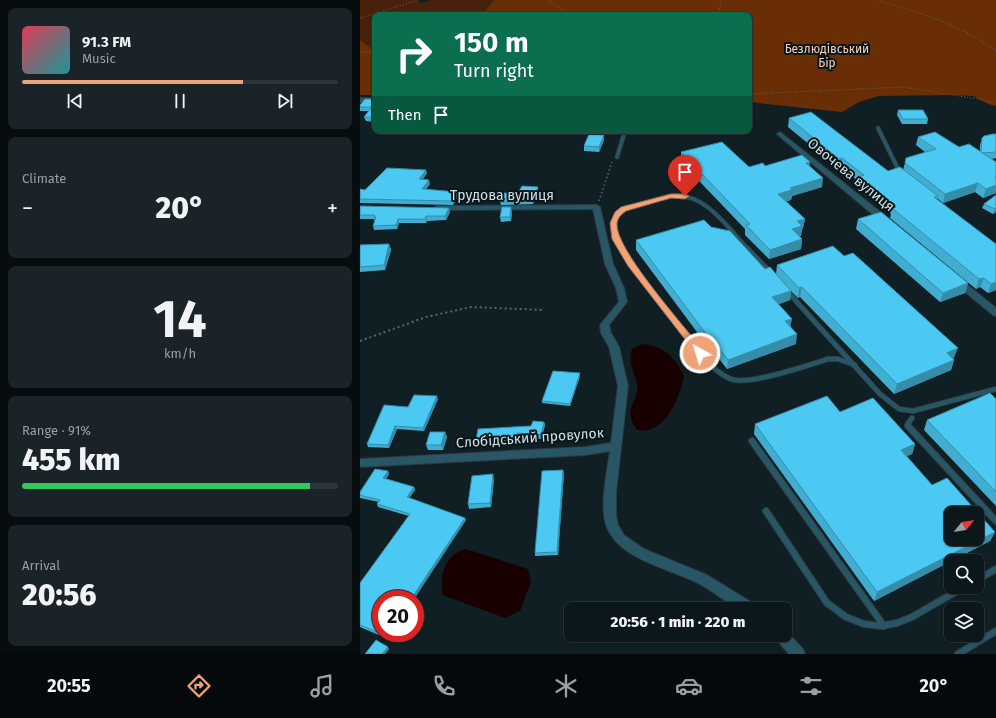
<!DOCTYPE html>
<meta charset="utf-8">
<style>
:root{--surface:#0c171b;--page:#1a2428;--text:#f1f3f6;--muted:#9a9fa3;--line:#2c363a;--accent:#f0a279}
body{margin:0;font-family:"Fira Sans",sans-serif;background:var(--page);color:var(--text);height:100vh;display:flex;flex-direction:column;font-size:15px;white-space:nowrap}
*{box-sizing:border-box;margin:0}
p{font-size:13px;color:var(--muted)}
.icon{flex:none;width:22px;height:22px;fill:none;stroke:currentColor;stroke-width:2;stroke-linecap:round;stroke-linejoin:round}
.map{position:relative;flex:1;overflow:hidden}
.details{display:flex;flex-direction:column;gap:8px;padding:8px;background:#070d0f;width:360px}
.details>*{flex:none}
.top-card{position:absolute;left:12px;top:12px;width:380px;height:122px;border-radius:8px;box-shadow:0 1px 3px #0004,0 0 0 1px var(--line);background:#0b6e4f;color:#fff;overflow:hidden}
.needle{width:26px;rotate:60deg}
.fabs{position:absolute;left:584px;top:506px;display:grid;gap:8px}
.fabs a{display:grid;place-items:center;width:40px;height:40px;border-radius:8px;background:var(--surface);box-shadow:0 1px 3px #0004,0 0 0 1px var(--line);font-size:20px}
.speed{position:absolute;left:12px;top:590px;display:flex;gap:8px;font-size:20px;font-weight:700;text-align:center}
.speed>*{display:grid;place-content:center;width:52px;height:52px;border-radius:50%;background:var(--surface);box-shadow:0 1px 3px #0004,0 0 0 1px var(--line);line-height:1}
.speed .limit{border:6px solid #d22;background:#fff;color:#111}
.pin{position:absolute;display:grid;place-items:center;width:34px;height:34px;color:#fff;margin:-41px -17px;border-radius:50% 50% 50% 0;rotate:-45deg;box-shadow:0 0 4px #0007}
.pin .icon{rotate:45deg}
.me{position:absolute;width:44px;margin:-22px;rotate:321deg;stroke-linejoin:round;filter:drop-shadow(0 0 3px #0008)}
.turn{display:flex;align-items:center;gap:14px;height:84px;padding:0 16px;font-size:18px}
.turn .icon{width:52px;height:52px;stroke-width:2.5}
.turn b{display:block;font-size:28px;line-height:34px}
.then{display:flex;align-items:center;height:38px;padding:0 16px;background:#0003;gap:8px;font-size:15px}
.big{font-size:30px;font-weight:800;line-height:1.1}
.details .widget{flex:1;display:flex;flex-direction:column;justify-content:center;gap:6px;min-width:0;padding:0 14px;border-radius:8px;background:var(--page)}
.details .dial{align-items:center;gap:0}
.dial b{font-size:52px;line-height:1}
.song{display:flex;align-items:center;gap:12px}
.cover{width:48px;height:48px;border-radius:6px;background:linear-gradient(135deg,hsl(350 70% 55%),hsl(180 70% 35%))}
.played{height:4px;border-radius:2px;background:linear-gradient(90deg,var(--accent) 70%,var(--line) 70%)}
.keys{display:flex;justify-content:space-around;direction:ltr}
.heat{display:flex;justify-content:space-between;align-items:center;font-size:22px;direction:ltr}
.charge{height:6px;border-radius:3px;background:linear-gradient(90deg,#34c759 91%,var(--line) 0)}
.trip{position:absolute;left:204px;top:602px;width:228px;height:40px;border-radius:8px;background:var(--surface);box-shadow:0 1px 3px #0004,0 0 0 1px var(--line);font-weight:800;line-height:40px;text-align:center}
.tab-bar{display:flex;height:64px;justify-content:space-around;align-items:center;background:#05090b;color:var(--muted)}
.tab-bar .icon{width:28px;height:28px}
.tab-bar .on{color:var(--accent)}
.tab-bar b{font-size:18px;color:var(--text)}
main{display:flex;flex:1;min-height:0}
.map>svg:first-child{display:block}
</style>
<main>
<section class="details">
<div class="widget">
<div class="song"><i class="cover"></i><div><b>91.3 FM</b><p>Music</p></div></div>
<div class="played"></div>
<div class="keys"><svg class="icon" aria-label="previous" viewBox="0 0 24 24"><path d="M18 5L8 12l10 7zM5 5v14"/></svg><svg class="icon" aria-label="pause" viewBox="0 0 24 24"><path d="M8 5v14M16 5v14"/></svg><svg class="icon" aria-label="next" viewBox="0 0 24 24"><path d="M6 5l10 7-10 7zM19 5v14"/></svg></div>
</div>
<div class="widget"><p>Climate</p>
<div class="heat"><a>−</a><b class="big">20°</b><a>+</a></div>
</div>
<div class="widget dial"><b>14</b><p>km/h</p></div>
<div class="widget"><p>Range · 91%</p><b class="big">455 km</b><div class="charge"></div></div>
<div class="widget"><p>Arrival</p><b class="big">20:56</b></div>
</section>
<div class="map">
<svg width="636" height="654" viewBox="0 0 636 654">
<rect width="100%" height="100%" fill="#101f24"/>
<polygon fill="#48210a" points="0,0 58,0 61,3 71,0 134,0 122,15 15,15 15,51 0,40"/>
<g fill="#692e05">
<polygon points="134,0 636,0 636,106 628,104 613,96 593,95 519,96 499,102 482,112 389,102 389,15 122,15"/>
<polygon points="0,40 15,51 15,95 0,95"/>
</g>
<g fill="#190000">
<path d="M282 344C303 345 315 357 324 376 320 398 304 436 277 430 261 408 280 401 277 385 275 370 267 364 272 349Z"/>
<path d="M106 549 168 569 171 582 160 611 145 618 82 595C80 575 84 555 106 549Z"/>
</g>
<g fill="none" stroke-linecap="round" stroke-linejoin="round">
<defs>
<g id="lane-far2">
<polyline points="518,128 540,173"/>
<polyline points="257,157 265,131"/>
<path d="M262 249C254 235 249 221 263 209 279 205 295 199 311 196 344 191 368 228 388 249"/>
</g>
<g id="lane-far1">
<path d="M261 248 271 264 348 363C355 369 362 376 371 379 388 386 449 365 468 359H478L495 365"/>
<polyline points="387,248 411,273"/>
<polyline points="426,290 520,394 539,409 553,411 636,389"/>
<polyline points="549,427 547,425 552,418"/>
</g>
<g id="lane">
<polyline points="548,426 636,521"/>
<polyline points="392,441 524,626"/>
<polyline points="406,511 467,603 486,617 504,624 521,626 537,623 552,617 604,587"/>
<polyline points="617,580 636,569"/>
<polyline points="598,654 636,631"/>
</g>
<g id="street">
<rect x="0" y="98" width="15" height="4"/>
<polygon points="420,132 529,219 529,223 523,223 418,135 417,134"/>
<path d="M236 205 240 207 253 264 264 288 267 302 249 325 251 333 259 347 268 386 256 492V516L258 525 264 535 284 549 347 575 396 605 398 609C393 609 385 610 380 609 366 603 352 590 338 583 307 567 248 558 244 515 242 494 247 472 250 451L225 455 0 467V459L225 447 251 443 258 386 249 347 241 333 240 325 259 302 256 288 245 264 233 209 77 210 73 208 77 206Z"/>
<polygon points="597,278 600,279 636,308 636,316 633,315 594,283 593,281 594,279"/>
<polygon points="425,630 443,649 445,654 429,654 416,639 415,635 425,635"/>
</g>
</defs>
<use href="#lane-far2" stroke="#2c3a3f" stroke-width="5"/>
<use href="#lane-far1" stroke="#2c3a3f" stroke-width="6"/>
<use href="#lane" stroke="#2c3a3f" stroke-width="8"/>
<use href="#street" stroke="#2c3a3f" stroke-width="2"/>
<g stroke="#5a676c" stroke-width="1" stroke-dasharray="1 2" stroke-linecap="butt">
<polyline points="188,0 211,15"/>
<path d="M517 0C560 13 600 24 636 51"/>
<polyline points="358,15 361,0"/>
<polyline points="0,18 58,0"/>
<polyline points="0,52 15,52"/>
<polyline points="389,94 543,87 624,100 636,104"/>
</g>
<polyline stroke="#5a676c" stroke-width="1.5" stroke-dasharray="1.5 2.5" stroke-linecap="butt" points="239,201 252,162"/>
<polyline stroke="#5a676c" stroke-width="2" stroke-dasharray="2 3" stroke-linecap="butt" points="0,341 66,317 111,307 184,310"/>
<use href="#lane-far2" stroke="#295665" stroke-width="3.5"/>
<use href="#lane-far1" stroke="#295665" stroke-width="4.5"/>
<use href="#lane" stroke="#295665" stroke-width="6"/>
<use href="#street" fill="#295665" fill-rule="evenodd"/>
</g>
<g fill="#41add0">
<polygon points="15,99 15,122 6,121 4,117 9,111 0,111 0,105"/>
<polygon points="538,110 568,119 567,124 542,124 537,115"/>
<polygon points="429,118 528,171 543,170 545,163 565,152 556,145 558,137 599,147 620,151 620,145 622,138 636,134 636,158 632,159 636,162 636,193 623,198 615,192 583,203 577,198 577,199 636,290 628,293 620,287 616,289 530,218 531,214 497,186 498,181 481,167 478,168 428,127"/>
<polygon points="241,131 259,131 258,134 242,133"/>
<polygon points="244,140 239,152 224,151 224,146"/>
<polygon points="321,152 389,167 405,166 450,166 462,187 432,196 431,200 426,201 445,219 443,228 442,229 441,236 439,236 442,239 441,249 409,259 385,235 385,229 321,162"/>
<polygon points="67,173 63,179 70,184 66,189 97,192 98,196 93,205 0,203 0,189 5,190"/>
<polygon points="178,187 178,190 173,204 141,205 140,202 158,193"/>
<polygon points="636,195 636,212 633,214 622,208 624,204"/>
<polygon points="0,206 90,212 86,220 67,221 66,223 39,223 37,229 14,230 13,226 15,221 14,219 0,219"/>
<polygon points="152,212 151,221 141,222 140,217"/>
<polygon points="498,219 608,283 605,293 580,302 496,229"/>
<polygon points="351,227 405,269 416,274 417,265 594,358 593,359 594,360 591,370 534,394 440,297 438,298 431,291 430,300 419,304 431,327 436,344 367,369 356,355 354,355 276,250 276,240"/>
<polygon points="29,244 31,250 25,270 0,272 0,245"/>
<polygon points="220,376 210,406 182,403 182,401"/>
<polygon points="78,399 64,431 37,429 29,448 8,447 7,444 48,407"/>
<polygon points="636,399 636,506 564,430 567,420"/>
<polygon points="480,412 555,444 552,454 547,456 572,485 635,532 630,541 514,601 394,434 395,424"/>
<polygon points="184,422 185,425 181,439 158,437 157,443 117,444 116,440 171,426"/>
<polygon points="85,432 87,437 83,450 68,450 66,445"/>
<polygon points="28,471 29,474 26,479 54,487 55,490 49,498 105,518 106,520 54,599 21,599 21,633 32,633 28,639 0,627 0,583 49,516 18,507 17,504 19,502 0,498 0,492"/>
<polygon points="204,473 198,555 175,556 175,553"/>
<polygon points="134,479 131,507 109,509 108,504"/>
</g>
<g fill="#358da9">
<polygon points="244,135 244,140 239,152 239,147"/>
<polygon points="482,158 481,167 478,168 479,159"/>
<polygon points="450,162 449,171 446,163"/>
<polygon points="66,170 67,173 60,183 59,179"/>
<polygon points="463,178 462,187 432,196 431,200 417,204 418,194 430,188"/>
<polygon points="69,180 70,184 63,193 62,189"/>
<polygon points="618,183 615,192 583,203 585,194"/>
<polygon points="636,185 636,193 623,198 626,189"/>
<polygon points="178,187 178,190 173,204 172,201"/>
<polygon points="97,192 98,196 93,205 92,201"/>
<polygon points="151,207 152,212 151,221 150,217"/>
<polygon points="89,208 90,212 86,220 85,216"/>
<polygon points="636,208 636,212 633,214 635,209"/>
<polygon points="66,216 67,221 66,223 65,219"/>
<polygon points="38,219 39,223 37,229 36,225"/>
<polygon points="445,219 443,228 442,229 441,236 431,239 432,229 437,221"/>
<polygon points="442,239 441,249 409,259 410,250"/>
<polygon points="29,244 31,250 25,270 24,265"/>
<polygon points="624,278 620,287 616,289 619,279"/>
<polygon points="636,282 636,290 628,293 631,284"/>
<polygon points="608,283 605,293 580,302 583,293"/>
<polygon points="442,287 440,297 438,298 439,288"/>
<polygon points="431,291 430,300 411,307 412,297"/>
<polygon points="432,319 430,328 425,321"/>
<polygon points="437,334 436,344 367,369 368,360"/>
<polygon points="357,345 356,355 354,355 355,346"/>
<polygon points="598,348 594,358 583,363 587,353"/>
<polygon points="594,360 591,370 534,394 537,384"/>
<polygon points="220,373 220,376 210,406 210,404"/>
<polygon points="77,396 78,399 64,431 63,428"/>
<polygon points="184,422 185,425 181,439 181,435"/>
<polygon points="35,426 37,429 29,448 28,445"/>
<polygon points="85,432 87,437 83,450 81,445"/>
<polygon points="157,433 158,437 157,443 156,439"/>
<polygon points="555,444 552,454 538,460 541,450"/>
<polygon points="203,470 204,473 198,555 197,552"/>
<polygon points="28,471 29,474 24,481 23,478"/>
<polygon points="133,474 134,479 131,507 130,503"/>
<polygon points="54,487 55,490 48,500 47,497"/>
<polygon points="105,518 106,520 54,599 51,599"/>
<polygon points="635,532 630,541 514,601 517,592"/>
<polygon points="29,633 32,633 28,639 27,636"/>
<polygon points="28,647 29,649 25,654 22,654"/>
</g>
<g fill="#4cc9f2" stroke="#358da9" fill-rule="evenodd">
<polygon points="5,99 15,99 15,117 4,117 12,107 0,107 0,105"/>
<polygon points="538,110 563,110 568,119 543,119"/>
<polygon points="451,112 528,171 540,167 578,196 574,197 636,244 636,282 631,284 624,278 619,279 532,208 536,207 498,177 504,175 482,158 479,159 429,118"/>
<polygon points="575,132 599,147 609,144 636,162 636,177 635,177 636,178 636,185 626,189 618,183 585,194 545,163 546,158 576,149 558,137"/>
<polygon points="229,134 244,135 239,147 224,146"/>
<polygon points="633,134 636,134 636,152 622,153 621,152 622,138 624,136"/>
<polygon points="362,142 389,167 403,163 405,166 442,155 450,162 446,163 463,178 430,188 432,190 418,194 445,219 437,221 442,226 432,229 442,239 410,250 386,225 390,224 321,152"/>
<polygon points="27,168 66,170 59,179 69,180 62,189 97,192 92,201 0,199 0,189 5,190"/>
<polygon points="162,186 178,187 172,201 140,202 143,193 158,193"/>
<polygon points="636,195 636,208 635,209 624,204"/>
<polygon points="0,206 89,208 85,216 66,216 65,219 38,219 36,225 13,226 16,217 14,217 15,215 0,215"/>
<polygon points="142,207 151,207 150,217 140,217"/>
<polygon points="521,212 608,283 583,293 498,219"/>
<polygon points="344,220 351,227 370,231 405,269 410,267 431,291 412,297 432,319 425,321 437,334 368,360 357,345 355,346 276,240"/>
<polygon points="29,244 24,265 0,267 0,245"/>
<polygon points="473,246 484,256 493,253 598,348 587,353 594,360 537,384 442,287 439,288 417,265"/>
<polygon points="193,371 220,373 210,404 182,401"/>
<polygon points="630,393 636,399 636,492 567,420"/>
<polygon points="54,395 77,396 63,428 35,426 28,445 7,444 24,405 48,407"/>
<path d="M467 396 480 412 513 398 555 444 541 450 572 485 587 478 635 532 517 592 395 424ZM591 513H617V539H591Z"/>
<polygon points="173,421 184,422 181,435 157,433 156,439 116,440 118,429 171,426"/>
<polygon points="70,432 85,432 81,445 66,445"/>
<polygon points="15,469 28,471 23,478 54,487 47,497 105,518 51,599 21,599 21,633 29,633 27,636 0,625 0,583 50,514 17,504 20,500 0,495 0,492"/>
<polygon points="203,470 197,552 175,553 182,471"/>
<polygon points="133,474 130,503 108,504 112,476"/>
<polygon points="16,640 28,647 22,654 5,654"/>
</g>
<path fill="#f0a279" stroke="#9c694f" d="M311 194H325L329 196 325 199 311 198 266 211C262 214 258 217 257 223 254 248 325 327 343 350L345 353 340 356 337 355 268 266 252 239 250 223 255 212 261 207Z"/>
<g text-anchor="middle" dominant-baseline="central" stroke-width="4" stroke-linejoin="round" paint-order="stroke">
<g font-size="12" fill="#fcceb7" stroke="#07161b">
<text x="467" y="49">Безлюдівський<tspan x="467" dy="14">Бір</tspan></text>
</g>
<g font-size="14" fill="#d5dee2" stroke="#07161b">
<text transform="translate(491 175) rotate(39)">Овочева вулиця</text>
<text x="142" y="195">Трудова вулиця</text>
<text transform="translate(170 438) rotate(-4)">Слобідський провулок</text>
</g>
</g>
</svg>
<div class="fabs">
<a><svg class="needle" viewBox="-14 -14 28 28"><path d="M0-13l5 13h-10z" fill="#e53935"/><path d="M0 13l5-13h-10z" fill="#9a9fa3"/></svg></a>
<a><svg class="icon" aria-label="search" viewBox="0 0 24 24"><circle cx="10" cy="10" r="6"/><path d="M15 15l6 6"/></svg></a>
<a><svg class="icon" aria-label="layers" viewBox="0 0 24 24"><path d="M12 4l9 5-9 5-9-5zM3 14l9 5 9-5"/></svg></a>
</div>
<div class="speed"><div class="limit">20</div></div>
<div class="pin" style="left:325px;top:196px;background:#d93025"><svg class="icon" aria-label="arrive" viewBox="0 0 24 24"><path d="M6 21V4h12l-3 4 3 4H6"/></svg></div>
<svg class="me" style="left:340px;top:353px" viewBox="-20 -20 40 40"><circle r="17" fill="#f0a279" stroke="#fff" stroke-width="3"/><path d="M0-11L8 9 0 5-8 9z" fill="#fff"/></svg>
<div class="trip">20:56 · 1 min · 220 m</div>
<div class="top-card">
<div class="turn"><svg class="icon" aria-label="right" viewBox="0 0 24 24"><path d="M7 20v-9h11M14 6l5 5-5 5"/></svg><div><b>150 m</b>Turn right</div></div>
<div class="then">Then<svg class="icon" aria-label="arrive" viewBox="0 0 24 24"><path d="M6 21V4h12l-3 4 3 4H6"/></svg></div>
</div>
</div>
</main>
<nav class="tab-bar">
<b>20:55</b>
<svg class="icon on" aria-label="directions" viewBox="0 0 24 24"><path d="M12 3l9 9-9 9-9-9zM9 14v-3h6M13 9l2 2-2 2"/></svg>
<svg class="icon" aria-label="music" viewBox="0 0 24 24"><path d="M9 18V5l10-2v13"/><circle cx="6" cy="18" r="3"/><circle cx="16" cy="16" r="3"/></svg>
<svg class="icon" aria-label="phone" viewBox="0 0 24 24"><path d="M5 4h4l2 5-3 2q2 4 5 5l2-3 5 2v4C11 20 4 13 5 4z"/></svg>
<svg class="icon" aria-label="climate" viewBox="0 0 24 24"><path d="M12 3v18M4 7l16 10M4 17L20 7"/></svg>
<svg class="icon" aria-label="car" viewBox="0 0 24 24"><path d="M5 17H2v-5l4-1 3-4h7l3 4 3 1v5h-3M9 17h6M6 11h13"/><circle cx="7" cy="17" r="2"/><circle cx="17" cy="17" r="2"/></svg>
<svg class="icon" aria-label="filters" viewBox="0 0 24 24"><path d="M4 7h16M4 17h16"/><circle cx="9" cy="7" r="2"/><circle cx="15" cy="17" r="2"/></svg>
<b>20°</b>
</nav>
